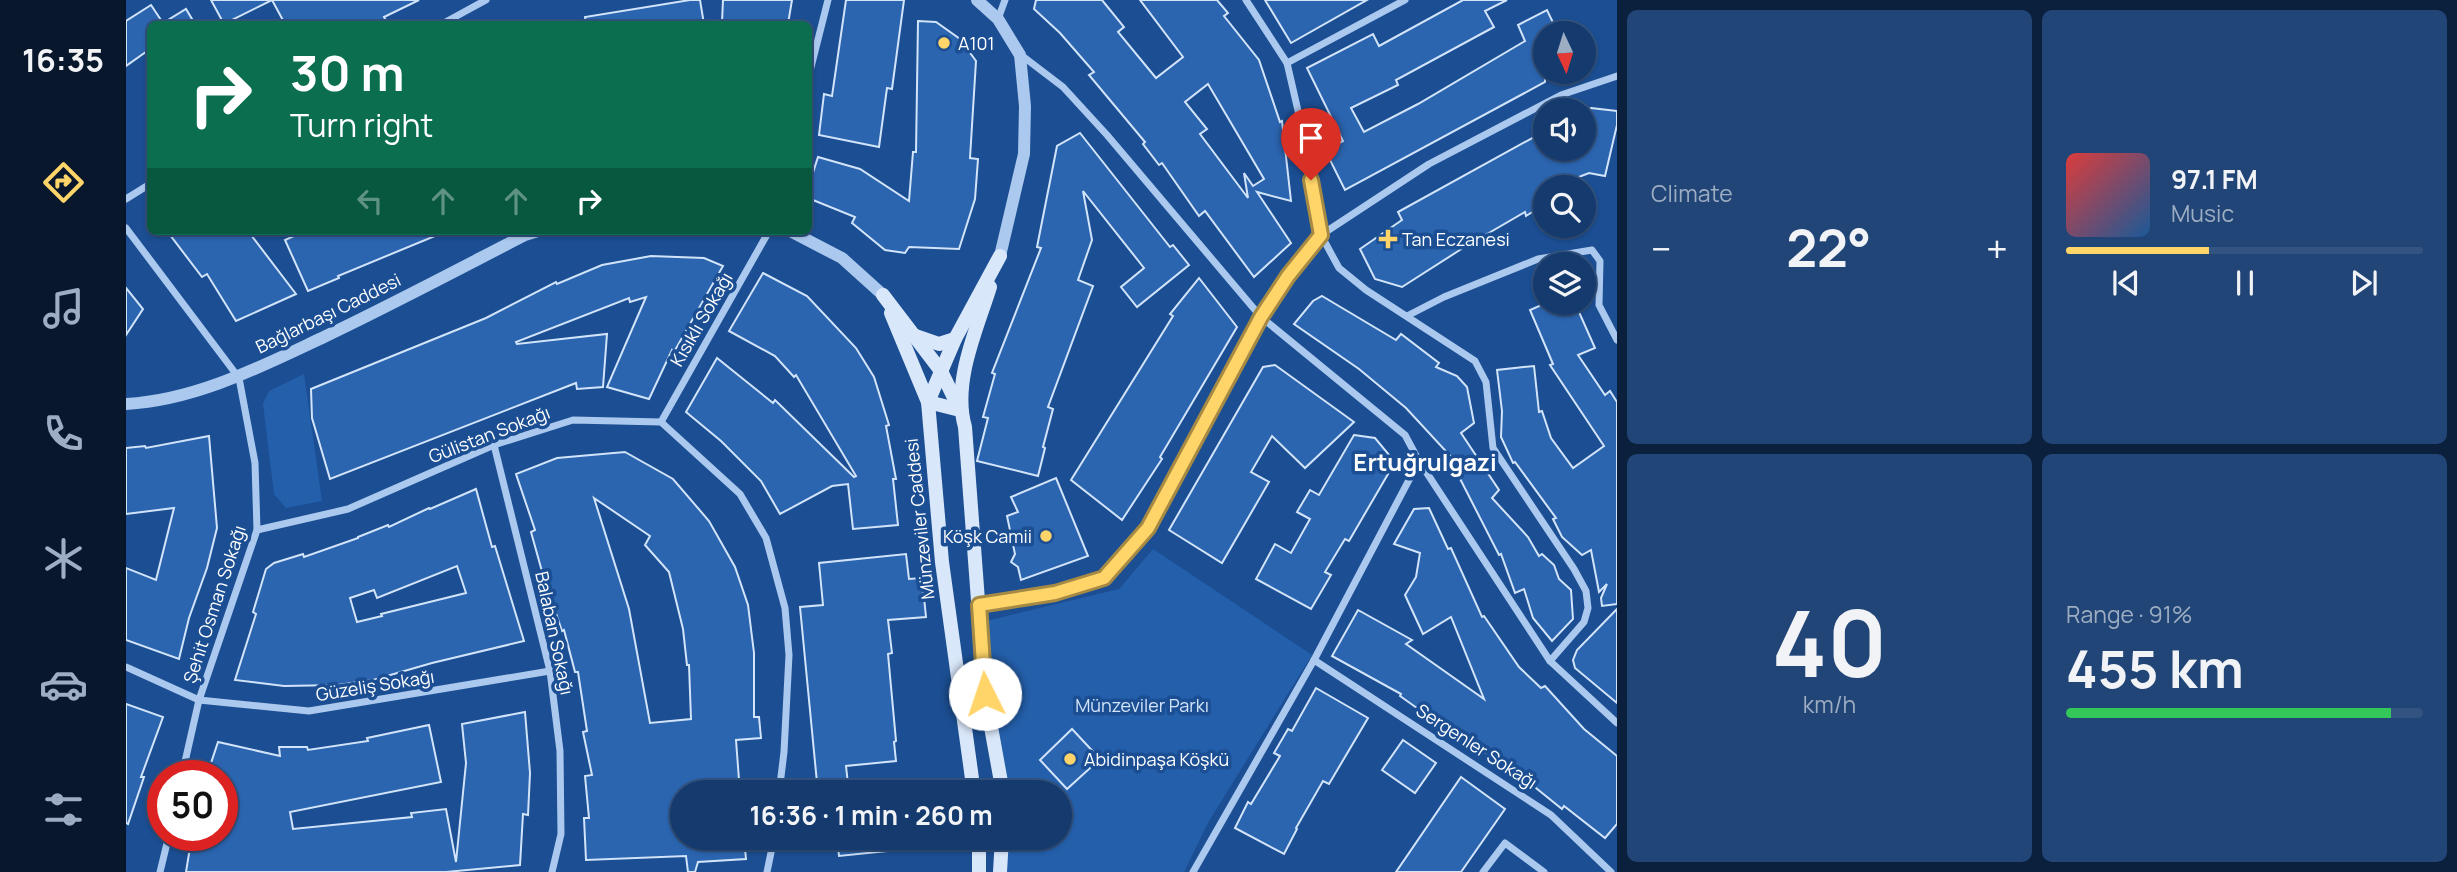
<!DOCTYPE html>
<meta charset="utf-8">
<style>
:root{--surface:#143a6e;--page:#214576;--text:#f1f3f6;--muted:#9dadc2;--line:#335481;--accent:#ffd569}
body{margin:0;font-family:Manrope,sans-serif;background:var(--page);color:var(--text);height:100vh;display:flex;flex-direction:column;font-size:26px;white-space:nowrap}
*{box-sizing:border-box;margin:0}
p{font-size:23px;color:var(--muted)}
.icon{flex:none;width:38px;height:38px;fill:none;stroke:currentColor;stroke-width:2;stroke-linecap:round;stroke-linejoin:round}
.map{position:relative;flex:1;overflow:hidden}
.panel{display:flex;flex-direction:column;gap:10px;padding:10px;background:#0b203c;width:840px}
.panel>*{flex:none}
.hud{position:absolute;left:21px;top:21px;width:665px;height:214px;border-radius:10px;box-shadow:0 2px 5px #0004,0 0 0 2px var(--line);background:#0b6e4f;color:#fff;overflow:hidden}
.needle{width:46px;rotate:176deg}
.fabs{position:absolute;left:1407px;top:21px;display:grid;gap:14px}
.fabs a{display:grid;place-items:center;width:63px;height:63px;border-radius:50%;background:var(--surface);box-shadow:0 2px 5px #0004,0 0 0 2px var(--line);font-size:35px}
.speed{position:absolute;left:21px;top:760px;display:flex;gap:14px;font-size:35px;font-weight:700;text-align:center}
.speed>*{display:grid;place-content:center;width:91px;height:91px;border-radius:50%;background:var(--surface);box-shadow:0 2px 5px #0004,0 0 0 2px var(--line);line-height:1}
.speed .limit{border:10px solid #d22;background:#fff;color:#111}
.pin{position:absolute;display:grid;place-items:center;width:60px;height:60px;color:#fff;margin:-72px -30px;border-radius:50% 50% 50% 0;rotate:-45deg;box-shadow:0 0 7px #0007}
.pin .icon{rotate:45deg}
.me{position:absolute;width:77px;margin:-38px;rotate:356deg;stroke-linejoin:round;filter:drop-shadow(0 0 5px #0008)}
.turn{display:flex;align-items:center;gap:24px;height:147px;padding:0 28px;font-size:32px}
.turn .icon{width:91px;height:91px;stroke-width:2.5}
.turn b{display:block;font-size:49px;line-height:60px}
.lanes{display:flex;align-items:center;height:66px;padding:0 28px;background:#0003;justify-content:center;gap:35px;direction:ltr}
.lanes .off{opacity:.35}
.big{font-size:52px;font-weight:700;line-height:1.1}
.panel .widget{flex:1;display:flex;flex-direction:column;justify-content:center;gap:10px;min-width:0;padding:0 24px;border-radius:10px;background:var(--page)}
.panel .dial{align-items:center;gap:0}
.dial b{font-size:91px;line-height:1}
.song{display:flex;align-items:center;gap:21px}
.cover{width:84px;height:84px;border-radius:10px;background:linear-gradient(135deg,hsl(0 70% 55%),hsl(210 70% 35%))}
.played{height:7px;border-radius:4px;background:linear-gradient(90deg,var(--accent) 40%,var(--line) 40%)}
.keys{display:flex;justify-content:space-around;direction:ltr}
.heat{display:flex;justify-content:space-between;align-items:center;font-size:38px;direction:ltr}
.charge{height:10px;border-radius:5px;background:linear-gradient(90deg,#34c759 91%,var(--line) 0)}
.panel .tiles{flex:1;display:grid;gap:10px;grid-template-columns:repeat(2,1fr)}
.trip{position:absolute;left:544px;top:780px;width:402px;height:70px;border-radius:35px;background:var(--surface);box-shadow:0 2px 5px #0004,0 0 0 2px var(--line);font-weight:700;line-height:70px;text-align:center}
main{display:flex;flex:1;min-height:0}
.dock{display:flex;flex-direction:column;width:126px;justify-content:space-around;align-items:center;background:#08172c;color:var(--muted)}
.dock .icon{width:49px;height:49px}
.dock .active{color:var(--accent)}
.dock b{font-size:32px;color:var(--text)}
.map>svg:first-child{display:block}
</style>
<main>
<nav class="dock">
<b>16:35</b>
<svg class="icon active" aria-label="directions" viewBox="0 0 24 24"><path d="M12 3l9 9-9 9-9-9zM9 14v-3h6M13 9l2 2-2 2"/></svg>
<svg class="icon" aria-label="music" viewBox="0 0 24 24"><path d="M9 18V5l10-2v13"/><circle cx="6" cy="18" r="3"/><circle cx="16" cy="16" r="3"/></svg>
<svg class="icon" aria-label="phone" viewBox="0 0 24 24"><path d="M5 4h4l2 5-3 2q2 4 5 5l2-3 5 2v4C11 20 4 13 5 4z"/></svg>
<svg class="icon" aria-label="climate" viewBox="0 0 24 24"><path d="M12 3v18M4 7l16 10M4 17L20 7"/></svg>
<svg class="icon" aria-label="car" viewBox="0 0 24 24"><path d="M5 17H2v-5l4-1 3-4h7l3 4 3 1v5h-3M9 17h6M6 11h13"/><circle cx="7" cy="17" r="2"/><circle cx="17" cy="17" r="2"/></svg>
<svg class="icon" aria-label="filters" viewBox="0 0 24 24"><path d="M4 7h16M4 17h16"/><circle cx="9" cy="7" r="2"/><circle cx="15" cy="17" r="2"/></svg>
</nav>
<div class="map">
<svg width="1491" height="872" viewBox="0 0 1491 872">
<rect width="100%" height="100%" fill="#1b4e92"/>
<g fill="#245fab">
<polygon points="178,374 196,501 160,508 148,494 137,404 143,391"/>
<polygon points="1027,549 1186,655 1083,821 1058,872 879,872 879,838 934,838 934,793 880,793 856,622 993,589"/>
</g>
<g fill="#2b64af" stroke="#d2e4fa" stroke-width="2" fill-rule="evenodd">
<polygon points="85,0 293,0 258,17 262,24 159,24 146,0 98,24"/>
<polygon points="564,0 574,0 578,24 460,24 459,17"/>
<polygon points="597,0 666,0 662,24 596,22"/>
<polygon points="720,0 778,0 766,89 761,88 753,147 693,135 698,94 706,96"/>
<path d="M910 0H976L998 27 992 32 1030 78 1057 57 1014 0H1091L1102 13 1098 16 1133 60 1154 122 1156 121 1165 201 1131 192 1165 243 1128 277 1079 211 1073 216 1036 163 1033 165 1017 144 1019 142 963 75 968 72 934 33 908 9ZM1082 84 1138 179 1127 186 1118 173 1122 198 1074 134 1081 129 1059 102Z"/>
<polygon points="1139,0 1241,0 1165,43"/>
<polygon points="1337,0 1381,0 1359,11 1368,27 1270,80 1272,85 1225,108 1238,132 1292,104 1399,41 1392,25 1421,10 1432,33 1419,33 1419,82 1219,190 1199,150 1217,141 1181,68 1247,34 1253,46"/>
<polygon points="25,5 37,23 60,9 69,24 24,24 24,49 0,66 0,21"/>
<polygon points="792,21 810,22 834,39 850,61 844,158 852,159 849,199 833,249 783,247 779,253 759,250 726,223 729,217 682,198 682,188 692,157 734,169 783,201 787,152 790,152"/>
<polygon points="1465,108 1491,111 1491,125 1479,176 1463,173 1427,187 1419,187 1419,204 1400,216 1399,212 1337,248 1276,287 1249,279 1234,249 1276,220 1272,212 1419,131 1419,149 1458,149 1458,112"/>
<polygon points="954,133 1044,247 1047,245 1063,265 1011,307 995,287 1018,268 957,191 966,240 952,280 967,286 922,407 927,409 917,447 919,448 912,476 851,461 862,418 857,417 869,374 866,373 915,248 911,247 931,146"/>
<polygon points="41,231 122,231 170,294 110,321 81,274 76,277"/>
<polygon points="179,231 321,231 212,276 213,278 182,291 159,240"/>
<polygon points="525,256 578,258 597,266 548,352 546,350 523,399 481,387 520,297 504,302 503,298 390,342 391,344 481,334 477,387 451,389 450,383 204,479 186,418 185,389 360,318 430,282 431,284 476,265"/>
<polygon points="637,273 681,296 730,348 748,377 763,425 760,426 770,479 767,479 772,525 727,529 722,484 706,486 654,514 635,481 595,441 560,412 591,358 647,403 649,400 728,477 730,476 670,375 668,377 649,356 603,331"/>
<polygon points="1073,278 1111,327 1034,457 1036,459 996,520 945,480 1047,316 1044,314"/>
<polygon points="0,288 17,309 0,335"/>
<polygon points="1196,296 1270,340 1275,334 1313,363 1310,367 1331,376 1341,387 1348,423 1335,433 1373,490 1366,498 1402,537 1413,556 1416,554 1428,565 1433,579 1445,590 1447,619 1426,641 1407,618 1398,589 1389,593 1375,554 1373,555 1326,463 1329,461 1280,408 1233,369 1168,324 1187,301"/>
<polygon points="1420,303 1449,303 1469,348 1452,355 1479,395 1484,391 1491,402 1491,604 1476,606 1475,598 1481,584 1473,592 1465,550 1456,555 1436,537 1427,519 1430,518 1389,462 1387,463 1375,437 1376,411 1371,370 1408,366 1413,412 1416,411 1425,438 1447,468 1478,446 1424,365 1427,364 1404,310"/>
<polygon points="1149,365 1228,422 1179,468 1146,436 1125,472 1143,482 1096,563 1043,530 1137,367"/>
<polygon points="1228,435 1249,438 1269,462 1223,541 1219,539 1199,572 1205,575 1185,609 1130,579 1149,544 1165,553 1184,519 1171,512 1184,490 1193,495"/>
<polygon points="83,436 91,528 81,568 63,618 53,659 0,640 0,568 30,580 48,508 0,514 0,448 19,446 20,448"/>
<path d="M499 452 547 479 583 521 609 567 622 605 628 653V717H633L635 738 610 740 614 793H556V838H618L620 859 572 862 569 872H562L560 856 460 860 458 818H463L459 776 466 775 457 732 461 731 452 672H449L438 630 436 631 417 575 405 532 409 530 390 474 431 458ZM468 498 524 536 519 545 543 572 557 629 561 665H563L565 719 524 723 503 609Z"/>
<polygon points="930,478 962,556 895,580 892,567 885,562 889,554 881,516 892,512 885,497"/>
<path d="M350 489 366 547 369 546 398 641 306 663 247 680 212 685 158 686 109 680 130 614 127 612 140 569 148 563 177 554 178 557 232 538V537L262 525 263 527 303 508 304 509ZM331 566 340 593 255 614 256 616 231 622 224 598 248 590 251 598Z"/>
<polygon points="1303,508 1322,549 1325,548 1356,617 1358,616 1393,667 1415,688 1419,686 1458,729 1491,756 1491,824 1479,838 1438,806 1436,809 1400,780 1399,782 1338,737 1336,740 1274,696 1275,694 1206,656 1232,610 1286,640 1280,644 1358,699 1325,617 1297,634 1279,595 1290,577 1294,553 1268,544 1288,509"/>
<polygon points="780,554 783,579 796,578 800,617 762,620 766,653 762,654 770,741 768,742 770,761 720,766 723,793 692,793 674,607 697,605 693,563"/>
<polygon points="1491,609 1491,703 1449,668 1447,660 1451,650"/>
<polygon points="1190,688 1242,718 1203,784 1197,781 1170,828 1171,829 1158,854 1109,828 1122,802 1125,804 1154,756 1148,753 1162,729 1166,731"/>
<polygon points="0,704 37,717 15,777 18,777 2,824 0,823"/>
<polygon points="399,712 404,773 402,815 397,814 394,865 320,872 60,872 66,835 96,835 96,775 81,775 92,742 154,756 153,747 181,747 182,750 242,741 241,738 303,725 315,782 164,812 167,829 286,817 285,813 320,809 330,862 340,763 336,724"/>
<polygon points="946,729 974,759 941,789 914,760"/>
<polygon points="1277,740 1310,763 1289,793 1256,770"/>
<polygon points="1335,777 1379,809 1335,872 1270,872"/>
<polygon points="711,838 790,838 790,848 713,856"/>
</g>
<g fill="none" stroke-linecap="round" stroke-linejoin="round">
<g stroke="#abc9ef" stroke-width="7">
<polyline points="1120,0 1161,63 1176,128 1195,235 1213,268 1240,290 1349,361 1360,382 1367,448 1448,569 1460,591 1462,608 1458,622 1424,661"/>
<polyline points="872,19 879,0"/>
<polyline points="316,24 360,0"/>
<polyline points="895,55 937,87 981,135 1135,317 1279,435 1293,461 1424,661 1491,723"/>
<polyline points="1161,63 1279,0"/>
<polyline points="682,79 702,0"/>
<polyline points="0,199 24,184"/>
<polyline points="0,228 113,378 129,463 131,530 73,700 56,775"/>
<polyline points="1281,316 1318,297 1412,259 1466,250 1474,261 1473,305 1491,340"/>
<polyline points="535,422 643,231"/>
<polyline points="368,445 424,671 434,751 435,834 426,872"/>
<polyline points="131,530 222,509 368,445 447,420 535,422 614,494 640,538 659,608 663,655 658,752 653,793"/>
<polyline points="853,605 929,593 978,578 1022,529 1135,317 1162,276 1195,235 1303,164 1435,95 1491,76"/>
<polyline points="1188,660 1425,815 1485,872"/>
<polyline points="0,667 73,700 183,711 424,671"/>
<polyline points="34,872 43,835"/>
<polyline points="641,872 648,838"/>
<polyline points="1067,872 1188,660 1293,461"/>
<polyline points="1357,872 1379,843 1418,872"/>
</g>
<g stroke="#abc9ef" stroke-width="12">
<polyline points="851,0 872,19 894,55 899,106 898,154 874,256"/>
<polyline points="664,231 716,258 757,295"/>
<path d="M0 404C71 400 136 366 200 336 267 304 333 269 399 235L412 231"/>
</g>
<g stroke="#d9e7fa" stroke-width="14">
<path d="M864 287C851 329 826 382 839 427L859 694 877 793"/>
<polyline points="757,295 815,371 834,410"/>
<polyline points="765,313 802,402"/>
<polyline points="790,336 813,344 829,339"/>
<polyline points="802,402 834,410"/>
<polyline points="848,793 816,562 802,402 829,339 874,256"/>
<polyline points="853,872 853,838"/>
<polyline points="874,872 876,838"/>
</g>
</g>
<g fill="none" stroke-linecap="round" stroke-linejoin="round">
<defs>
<polyline id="route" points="859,694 853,605 929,593 978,578 1022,528 1135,317 1162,276 1195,235 1185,180"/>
</defs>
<use href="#route" stroke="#a68a44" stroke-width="18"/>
<use href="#route" stroke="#ffd569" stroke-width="12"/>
</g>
<g fill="#ffd569" stroke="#1b4e92" stroke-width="2.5">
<circle cx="818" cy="43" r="7"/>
<path d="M1258.5 228.5h7v7h7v7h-7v7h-7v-7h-7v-7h7z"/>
<circle cx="920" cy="536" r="7"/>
<circle cx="944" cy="759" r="7"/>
</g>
<g text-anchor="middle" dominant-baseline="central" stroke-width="7" stroke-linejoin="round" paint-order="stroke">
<g font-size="18" fill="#fff" stroke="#1b4e92" text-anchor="start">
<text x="832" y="43">A101</text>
<text x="1276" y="239">Tan Eczanesi</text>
<text x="906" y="536" text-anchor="end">Köşk Camii</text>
<text x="958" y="759">Abidinpaşa Köşkü</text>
</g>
<g font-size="18" fill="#fff" stroke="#1b4e92">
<text transform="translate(202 313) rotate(-26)">Bağlarbaşı Caddesi</text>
<text transform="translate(575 319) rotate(-60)">Kısıklı Sokağı</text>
<text transform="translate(363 434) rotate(-21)">Gülistan Sokağı</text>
<text transform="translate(793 519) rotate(-96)">Münzeviler Caddesi</text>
<text transform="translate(88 604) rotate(-72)">Şehit Osman Sokağı</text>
<text transform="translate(429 633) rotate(78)">Balaban Sokağı</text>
<text transform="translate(249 685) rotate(-9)">Güzeliş Sokağı</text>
<text transform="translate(1351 746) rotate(33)">Sergenler Sokağı</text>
</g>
<g font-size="18" fill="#d2e4fa" stroke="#1b4e92">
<text x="1016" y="705">Münzeviler Parkı</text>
</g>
<g font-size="24" font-weight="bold" fill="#fff" stroke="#1b4e92">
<text x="1299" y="461">Ertuğrulgazi</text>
</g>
</g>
</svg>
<div class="fabs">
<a><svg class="needle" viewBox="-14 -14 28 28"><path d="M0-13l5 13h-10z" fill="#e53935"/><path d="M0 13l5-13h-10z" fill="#9dadc2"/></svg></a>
<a><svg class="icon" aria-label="sound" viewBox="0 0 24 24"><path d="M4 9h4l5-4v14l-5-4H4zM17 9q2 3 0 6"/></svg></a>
<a><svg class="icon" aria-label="search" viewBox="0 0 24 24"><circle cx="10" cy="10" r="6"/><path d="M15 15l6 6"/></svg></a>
<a><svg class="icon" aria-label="layers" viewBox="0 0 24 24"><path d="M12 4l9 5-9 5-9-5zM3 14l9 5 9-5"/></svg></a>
</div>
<div class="speed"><div class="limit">50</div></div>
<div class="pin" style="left:1185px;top:180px;background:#d93025"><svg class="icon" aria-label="arrive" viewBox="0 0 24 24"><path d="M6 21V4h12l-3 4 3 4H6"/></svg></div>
<svg class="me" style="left:859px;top:694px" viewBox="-20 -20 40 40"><circle r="19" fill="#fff"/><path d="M0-13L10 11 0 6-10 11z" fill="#ffd569"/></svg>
<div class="trip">16:36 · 1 min · 260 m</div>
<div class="hud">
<div class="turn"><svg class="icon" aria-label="right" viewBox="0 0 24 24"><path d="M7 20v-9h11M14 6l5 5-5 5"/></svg><div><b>30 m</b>Turn right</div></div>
<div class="lanes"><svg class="icon off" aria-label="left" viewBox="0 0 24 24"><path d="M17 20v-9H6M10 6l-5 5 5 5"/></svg><svg class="icon off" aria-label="ahead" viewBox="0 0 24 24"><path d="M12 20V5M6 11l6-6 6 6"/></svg><svg class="icon off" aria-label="ahead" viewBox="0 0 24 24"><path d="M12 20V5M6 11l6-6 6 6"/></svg><svg class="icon" aria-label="right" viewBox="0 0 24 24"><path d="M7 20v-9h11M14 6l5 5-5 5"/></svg></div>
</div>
</div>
<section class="panel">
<div class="tiles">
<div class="widget"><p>Climate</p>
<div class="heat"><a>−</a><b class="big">22°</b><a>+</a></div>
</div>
<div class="widget">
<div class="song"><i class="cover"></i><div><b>97.1 FM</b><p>Music</p></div></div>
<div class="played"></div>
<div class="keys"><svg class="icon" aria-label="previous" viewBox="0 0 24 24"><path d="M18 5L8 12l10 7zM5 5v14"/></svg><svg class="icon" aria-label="pause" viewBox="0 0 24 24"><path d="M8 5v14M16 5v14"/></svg><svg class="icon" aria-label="next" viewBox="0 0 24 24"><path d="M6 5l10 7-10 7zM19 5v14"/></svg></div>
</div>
<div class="widget dial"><b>40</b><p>km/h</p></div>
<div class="widget"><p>Range · 91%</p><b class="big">455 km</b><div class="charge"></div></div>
</div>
</section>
</main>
